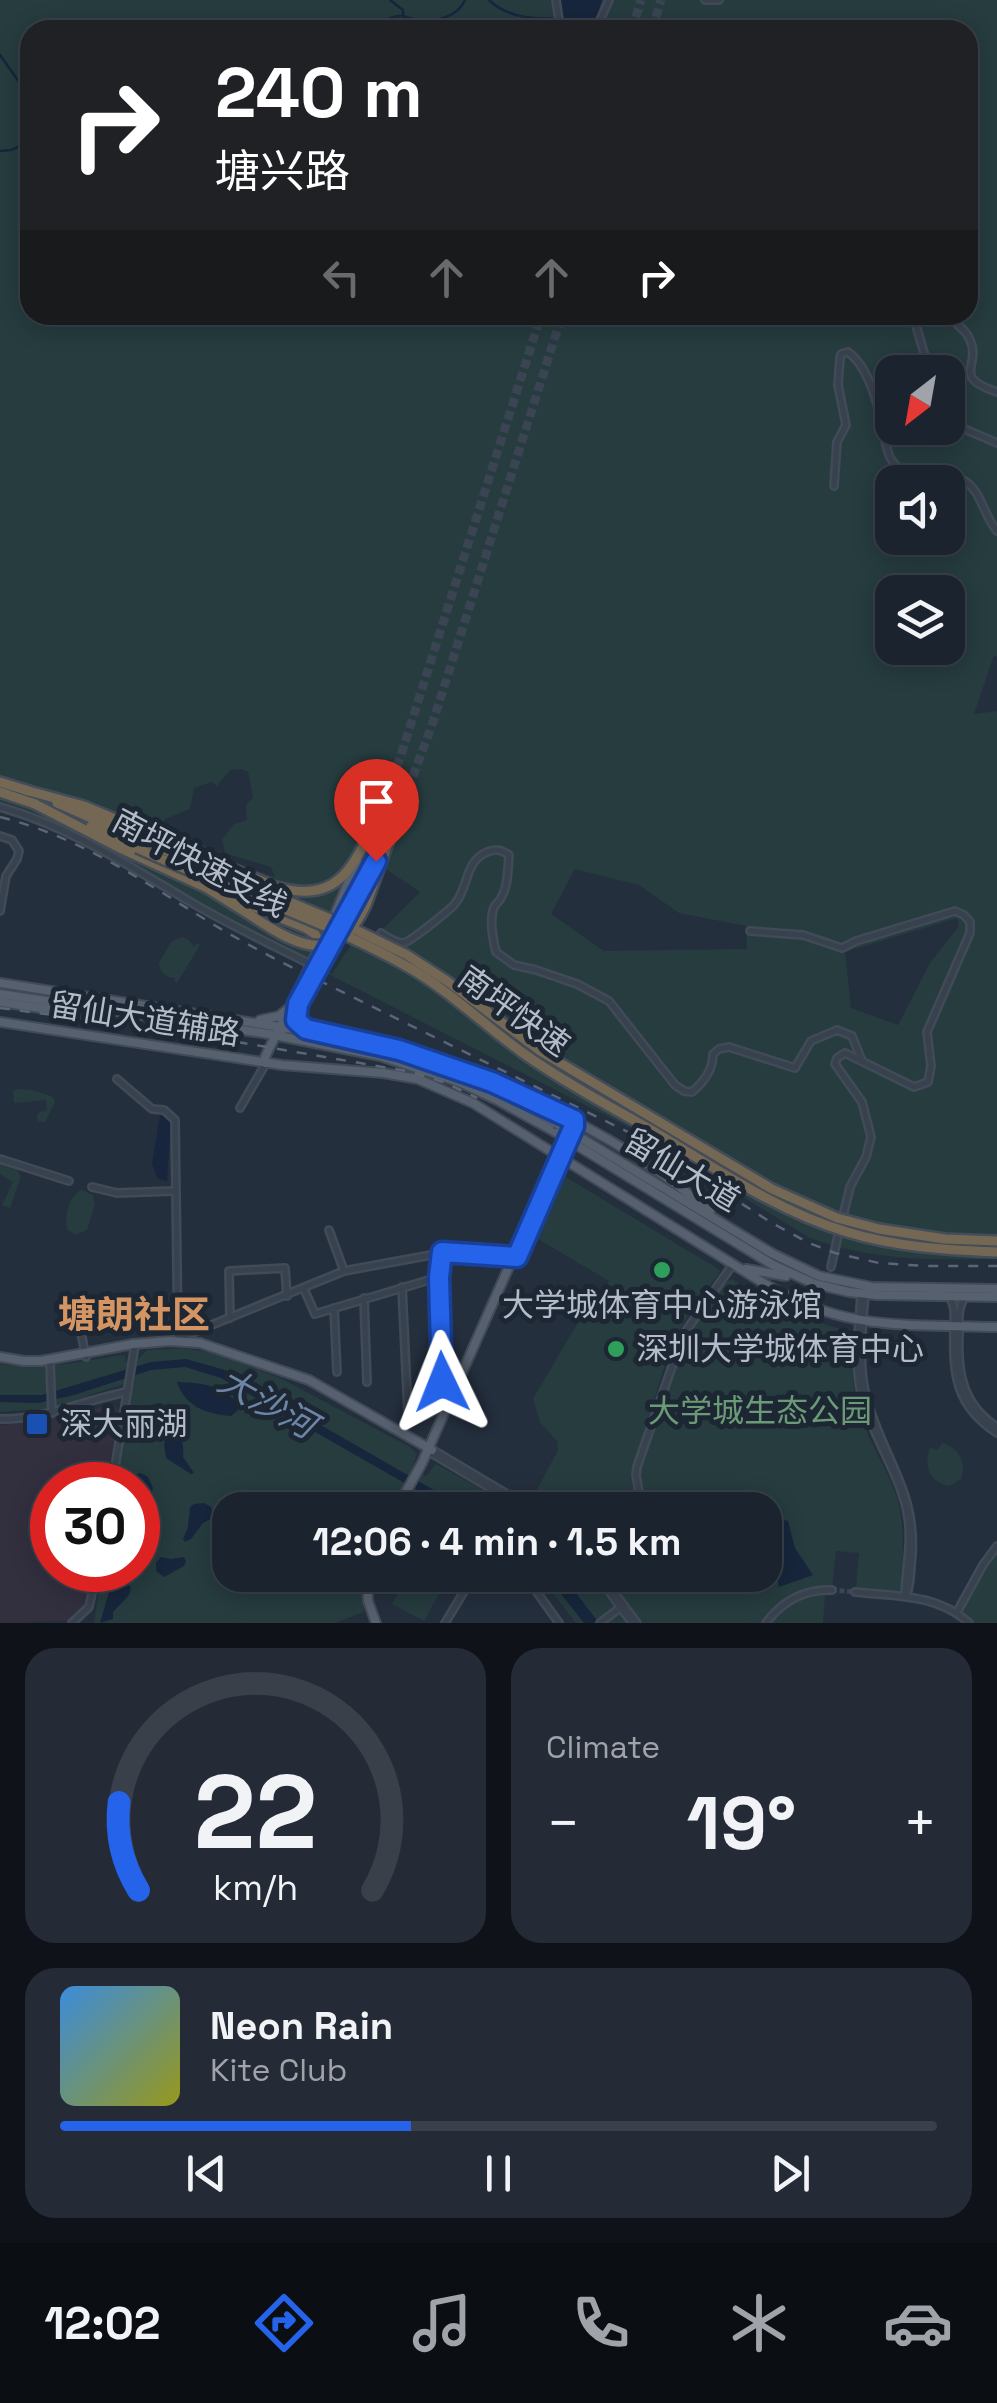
<!DOCTYPE html>
<meta charset="utf-8">
<style>
:root{--surface:#1b232e;--page:#242b36;--text:#f1f3f6;--muted:#a0a4aa;--line:#39404a;--accent:#2563eb}
body{margin:0;font-family:"Space Grotesk","Noto Sans SC",sans-serif;background:var(--page);color:var(--text);height:100vh;display:flex;flex-direction:column;font-size:38px;white-space:nowrap}
*{box-sizing:border-box;margin:0}
p{font-size:32px;color:var(--muted)}
.icon{flex:none;width:55px;height:55px;fill:none;stroke:currentColor;stroke-width:2;stroke-linecap:round;stroke-linejoin:round}
.map{position:relative;height:1623px;overflow:hidden}
.panel{display:flex;flex-direction:column;gap:25px;padding:25px;background:#0f1319;flex:1}
.panel>*{flex:none}
.banner{position:absolute;left:20px;top:20px;width:958px;height:305px;border-radius:30px;box-shadow:0 5px 25px #0003,0 0 0 2px var(--line);background:#202124;color:#fff;overflow:hidden}
.needle{width:65px;rotate:211deg}
.controls{position:absolute;left:875px;top:355px;display:grid;gap:20px}
.controls a{display:grid;place-items:center;width:90px;height:90px;border-radius:20px;background:var(--surface);box-shadow:0 5px 25px #0003,0 0 0 2px var(--line);font-size:50px}
.speed{position:absolute;left:30px;top:1462px;display:flex;gap:20px;font-size:50px;font-weight:700;text-align:center}
.speed>*{display:grid;place-content:center;width:130px;height:130px;border-radius:50%;background:var(--surface);box-shadow:0 5px 25px #0003,0 0 0 2px var(--line);line-height:1}
.speed .limit{border:15px solid #d22;background:#fff;color:#111}
.pin{position:absolute;display:grid;place-items:center;width:85px;height:85px;color:#fff;margin:-102px -42px;border-radius:50% 50% 50% 0;rotate:-45deg;box-shadow:0 0 10px #0007}
.pin .icon{rotate:45deg}
.me{position:absolute;width:110px;margin:-55px;rotate:358deg;stroke-linejoin:round;filter:drop-shadow(0 0 8px #0008)}
.turn{display:flex;align-items:center;gap:35px;height:210px;padding:0 30px;font-size:45px}
.turn .icon{width:130px;height:130px;stroke-width:2.5}
.turn b{display:block;font-size:70px;line-height:85px}
.lanes{display:flex;align-items:center;height:95px;padding:0 30px;background:#0003;justify-content:center;gap:50px;direction:ltr}
.lanes .off{opacity:.35}
.big{font-size:75px;font-weight:700;line-height:1.1}
.panel .widget{flex:1;display:flex;flex-direction:column;justify-content:center;gap:15px;min-width:0;padding:0 35px;border-radius:30px;background:var(--page)}
.panel .dial{align-items:center;gap:0}
.dial svg{height:260px;overflow:visible;fill:none;stroke:var(--line);stroke-width:7;stroke-linecap:round;text-anchor:middle}
.dial text{fill:var(--text);stroke:none}
.song{display:flex;align-items:center;gap:30px}
.cover{width:120px;height:120px;border-radius:15px;background:linear-gradient(135deg,hsl(210 70% 55%),hsl(60 70% 35%))}
.played{height:10px;border-radius:5px;background:linear-gradient(90deg,var(--accent) 40%,var(--line) 40%)}
.keys{display:flex;justify-content:space-around;direction:ltr}
.heat{display:flex;justify-content:space-between;align-items:center;font-size:55px;direction:ltr}
.panel .tiles{flex:1;display:grid;gap:25px;grid-template-columns:1fr 1fr}
.widget:last-child{grid-column:span 2}
.trip{position:absolute;left:212px;top:1492px;width:570px;height:100px;border-radius:30px;background:var(--surface);box-shadow:0 5px 25px #0003,0 0 0 2px var(--line);font-weight:700;line-height:100px;text-align:center}
.menu{display:flex;height:160px;justify-content:space-around;align-items:center;background:#0b0e12;color:var(--muted)}
.menu .icon{width:70px;height:70px}
.menu .current{color:var(--accent)}
.menu b{font-size:45px;color:var(--text)}
.map>svg:first-child{display:block}
</style>
<div class="map">
<svg width="997" height="1623" viewBox="0 0 997 1623">
<rect width="100%" height="100%" fill="#242f3e"/>
<polygon fill="#32303f" points="113,1404 119,1410 106,1485 52,1485 52,1570 92,1570 84,1607 79,1614 68,1621 0,1623 0,1425 66,1416"/>
<g fill="#263c3f" fill-rule="evenodd">
<path d="M0 0H560L562 24 594 25 602 0H997V657L994 655 974 714 997 711V1259C930 1260 874 1261 810 1238L632 1129 340 980 196 903 106 850 36 815 0 805ZM536 23 555 24 561 28 576 30H968V315H30V30H533L532 24ZM892 372H948V428H892ZM892 482H948V538H892ZM892 592H948V648H892ZM242 769 248 772 253 798 246 805 247 820 234 824 222 840 225 853 271 867 275 877 215 856 198 840 193 842 168 834 162 825 165 819 190 809 194 788 211 782 217 786 230 770ZM386 869 420 892 361 951 351 945 332 974 323 970ZM575 869 639 885 679 913 746 926 747 949 604 951 551 914ZM957 918 959 926 930 963 898 1025 851 1008 845 952Z"/>
<path d="M182 937 190 941 194 947 197 943 200 945 177 983 174 981 176 978C166 978 160 973 159 963L171 942Z"/>
<polygon points="18,1089 32,1090 53,1097 55,1102 45,1122 38,1121 37,1115 40,1112 47,1110 46,1100 14,1103 13,1091"/>
<polygon points="0,1164 16,1169 21,1176 10,1208 2,1205 13,1182 0,1174"/>
<path d="M564 1176 720 1270 719 1274C698 1301 679 1325 667 1358L634 1466 632 1482 636 1510H546L531 1501 558 1450 557 1441 540 1422 533 1399 580 1319 591 1314 609 1281 533 1236 557 1180Z"/>
<path d="M82 1190 93 1195 95 1204 87 1230 76 1235 68 1230C63 1218 69 1195 82 1190Z"/>
<path d="M731 1279C772 1303 806 1321 852 1332 852 1360 851 1391 861 1418 871 1445 888 1470 897 1497 906 1527 903 1561 900 1592L856 1587 859 1553 836 1551 832 1588C802 1585 779 1598 762 1623H643L627 1604 612 1580 613 1575H765V1510H645L638 1474 680 1347 698 1316 722 1285Z"/>
<path d="M184 1348 214 1353 280 1378 410 1447 417 1454 412 1469 426 1476 436 1464 519 1510H433L399 1492 390 1510H230V1575H361L364 1612 335 1623H94L102 1570H138V1485H115L129 1394 135 1381 92 1394 58 1408 0 1412V1364C41 1370 81 1362 121 1355L125 1356 126 1362 137 1360 147 1350Z"/>
<path d="M942 1443C959 1448 967 1462 961 1479L950 1486C930 1483 923 1466 930 1448L938 1450Z"/>
<polygon points="997,1552 997,1623 974,1623 962,1611"/>
<polygon points="409,1575 449,1575 424,1621 392,1604"/>
<polygon points="539,1575 590,1575 626,1623 576,1623"/>
<path d="M825 1595 823 1623H773C788 1604 801 1597 825 1595Z"/>
</g>
<g fill="#17263c">
<polygon points="560,0 602,0 594,25 561,24"/>
<polygon points="160,1115 166,1116 171,1121 167,1181 158,1179 152,1164"/>
<polygon points="186,1359 225,1370 432,1489 473,1510 441,1508 422,1493 221,1378 185,1367 151,1370 74,1395 39,1403 0,1402 0,1395 42,1395 151,1362"/>
<path d="M177 1382C205 1383 219 1385 240 1405L237 1411 231 1416C207 1414 185 1407 177 1382Z"/>
<path d="M160 1403C173 1415 186 1440 183 1457L194 1473 191 1474 166 1458 164 1444 168 1432 164 1423 148 1416 151 1405Z"/>
<path d="M141 1473 148 1477 153 1488C150 1499 143 1509 140 1520 138 1530 141 1537 138 1545V1485H131L134 1475Z"/>
<polygon points="204,1503 211,1507 214,1517 203,1523 191,1539 185,1542 183,1539 188,1527 190,1507 194,1504"/>
<path d="M773 1516 788 1521 795 1548 813 1575 779 1587C774 1565 769 1540 773 1516Z"/>
<polygon points="161,1557 171,1559 184,1557 186,1561 184,1566 164,1577 156,1571 156,1563"/>
<path d="M259 1575H321C297 1585 282 1590 259 1575Z"/>
<polygon points="546,1575 562,1575 599,1623 584,1623"/>
<polygon points="111,1582 126,1583 131,1587 129,1595 113,1612 113,1619 100,1623 109,1592 106,1587"/>
</g>
<g fill="none" stroke-linecap="round" stroke-linejoin="round">
<g stroke="#17263c" stroke-width="2.5">
<polyline points="390,0 403,10 403,17"/>
<path d="M489 0C507 17 534 20 557 18"/>
<path d="M372 30C380 23 390 16 401 16 406 16 411 19 417 20 434 23 458 17 465 0"/>
<polyline points="0,55 22,86 30,110"/>
<polyline points="0,151 11,150 30,142"/>
</g>
<polyline stroke="#3a4453" stroke-width="5" stroke-dasharray="5 2.5" stroke-linecap="butt" points="832,1590 855,1592"/>
<g stroke="#3a4453" stroke-width="9" stroke-dasharray="9 4.5" stroke-linecap="butt">
<polyline points="632,30 641,0"/>
<polyline points="652,30 661,0"/>
<polyline points="377,817 400,758 541,315"/>
<polyline points="394,827 432,725 562,315"/>
</g>
<defs>
<g id="minor">
<polyline points="556,0 560,27 582,30"/>
<polyline points="705,0 719,0"/>
<polyline points="590,30 598,25 609,0"/>
<polyline points="913,315 924,353 934,372"/>
<path d="M947 315C954 323 966 329 970 340 982 367 950 376 997 392"/>
<polyline points="948,422 997,443"/>
<path d="M834 486 837 442 846 425 838 385 840 358 841 354 848 352C869 367 878 404 883 429 885 438 886 451 891 459 907 486 941 469 963 480 981 489 984 517 997 531"/>
<path d="M0 807C71 827 131 867 194 904 232 926 272 945 312 965"/>
<polyline points="0,836 12,840 19,851 17,859 6,876 0,911"/>
<polyline points="750,931 803,935 842,948 856,941 955,911 964,915 970,922 970,933 927,1032 931,1066 928,1082 914,1087 845,1053 837,1058 835,1064 862,1102 871,1137 866,1157 850,1187 842,1220"/>
<path d="M381 933C387 937 395 943 403 943 409 943 448 911 454 905 470 887 463 863 487 852 496 848 501 850 509 855 508 868 508 886 502 896 498 905 496 901 493 910 490 922 493 940 496 952L514 965 536 970 577 984 609 1001 675 1085 684 1091 692 1092C704 1082 713 1070 713 1054L719 1049 729 1047 795 1068 811 1041 837 1030 852 1036 862 1061"/>
<polyline points="117,1079 152,1109 164,1110 175,1120 178,1341"/>
<polyline points="240,1108 266,1063"/>
<polyline points="0,1159 69,1181"/>
<polyline points="92,1187 117,1193 175,1191"/>
<polyline points="329,1230 344,1271"/>
<polyline points="442,1253 439,1277 442,1379 444,1386 453,1392"/>
<polyline points="831,1267 839,1231"/>
<polyline points="402,1287 408,1413"/>
<polyline points="304,1289 315,1314 439,1277"/>
<path d="M861 1294C859 1327 854 1362 861 1394 872 1437 901 1474 908 1517 912 1543 906 1568 905 1594"/>
<path d="M865 1295C862 1328 858 1363 866 1396 883 1461 920 1492 911 1566 910 1577 910 1587 906 1597"/>
<path d="M966 1296C957 1307 959 1321 959 1335 957 1373 963 1405 997 1427"/>
<polyline points="364,1298 367,1382"/>
<path d="M950 1298C956 1308 954 1317 954 1329 953 1374 955 1406 997 1433"/>
<polyline points="75,1304 86,1357"/>
<polyline points="334,1308 337,1372"/>
<polyline points="230,1318 229,1271 285,1268 287,1296"/>
<polyline points="176,1342 187,1335 344,1271 442,1253 513,1257"/>
<polyline points="50,1364 52,1413"/>
<path d="M0 1419C44 1420 84 1400 127 1392"/>
<polyline points="433,1450 534,1510"/>
<polyline points="431,1453 527,1510"/>
<polyline points="112,1485 135,1345"/>
<polyline points="642,1510 636,1475 637,1467 683,1335 731,1267"/>
<polyline points="521,1575 536,1591 559,1623"/>
<polyline points="597,1575 632,1623"/>
<polyline points="601,1575 637,1623"/>
<path d="M855 1592C895 1596 938 1594 969 1623"/>
<polyline points="957,1612 983,1565 997,1546"/>
<polyline points="72,1623 89,1607 97,1570"/>
<polyline points="445,1623 474,1575"/>
<polyline points="600,1623 621,1607"/>
<path d="M766 1623C783 1600 804 1589 832 1590"/>
</g>
<g id="major">
<path d="M0 983 369 1041C439 1060 493 1088 556 1123"/>
<polyline points="0,994 269,1034 380,1056 459,1082 499,1101 557,1133"/>
<polyline points="0,1002 67,1012 100,1014"/>
<polyline points="260,1020 279,1016 288,1009"/>
<path d="M0 1022 282 1065 383 1073 418 1079 473 1103 765 1284C845 1332 908 1324 997 1327"/>
<polyline points="284,1029 331,940 383,849"/>
<polyline points="266,1063 265,1057 331,924 357,861"/>
<path d="M495 1084C573 1117 647 1156 710 1212"/>
<polyline points="581,1138 773,1254 819,1276 872,1287 997,1289"/>
<polyline points="573,1143 773,1265 815,1284 849,1292 877,1295 997,1297"/>
<polyline points="746,1269 786,1276"/>
<polyline points="0,1357 24,1361 41,1361 133,1344 170,1341 200,1343 309,1380 432,1450"/>
<polyline points="396,1510 422,1463 574,1120"/>
<polyline points="367,1575 368,1601 376,1623"/>
</g>
<g id="highway">
<polyline points="0,782 29,791"/>
<path d="M25 790 84 806 273 886C338 906 353 868 377 817"/>
<polyline points="0,792 35,804"/>
<polyline points="33,803 122,849 207,888 255,918"/>
<polyline points="57,803 141,840"/>
<polyline points="91,826 137,848"/>
<polyline points="232,898 306,928 315,934 319,942 317,954"/>
<polyline points="366,905 394,827"/>
</g>
</defs>
<use href="#minor" stroke="#414a57" stroke-width="10"/>
<use href="#major" stroke="#414a57" stroke-width="12"/>
<use href="#highway" stroke="#434c59" stroke-width="14"/>
<use href="#minor" stroke="#38414e" stroke-width="5"/>
<use href="#major" stroke="#56606e" stroke-width="8"/>
<use href="#highway" stroke="#746855" stroke-width="9"/>
<g stroke="#5a6575" stroke-width="2.5" stroke-dasharray="10 10" stroke-linecap="butt">
<path d="M0 817C77 836 140 879 206 920 237 939 269 956 301 972"/>
<polyline points="318,980 634,1135 772,1223 809,1243 835,1253 879,1263 925,1266 997,1266"/>
<polyline points="0,1008 168,1030 412,1072 446,1083 477,1098"/>
</g>
<defs>
<g id="major-bridge">
<polyline points="556,1123 581,1138"/>
<polyline points="557,1133 573,1143"/>
</g>
<g id="highway-bridge">
<polyline points="141,840 354,929 407,955 447,981 540,1051 772,1189 837,1218 879,1229 945,1239 997,1241"/>
<path d="M137 848C226 889 323 919 408 967 450 991 484 1025 523 1053 564 1082 609 1106 653 1131 715 1168 777 1211 847 1232 896 1247 947 1250 997 1252"/>
<path d="M255 918C299 948 338 965 366 905"/>
</g>
</defs>
<use href="#major-bridge" stroke="#414a57" stroke-width="12" stroke-linecap="butt"/>
<use href="#highway-bridge" stroke="#434c59" stroke-width="14" stroke-linecap="butt"/>
<use href="#major-bridge" stroke="#56606e" stroke-width="8"/>
<use href="#highway-bridge" stroke="#746855" stroke-width="9"/>
</g>
<g fill="none" stroke-linecap="round" stroke-linejoin="round">
<defs>
<polyline id="route" points="376,861 298,1004 296,1020 306,1029 399,1050 492,1082 574,1120 574,1126 517,1257 442,1252 439,1277 442,1382"/>
</defs>
<use href="#route" stroke="#184099" stroke-width="25"/>
<use href="#route" stroke="#2563eb" stroke-width="18"/>
</g>
<g fill="#2e9e5b" stroke="#1d2633" stroke-width="4">
<circle cx="662" cy="1270" r="10"/>
<circle cx="616" cy="1349" r="10"/>
</g>
<rect fill="#1a4fb4" stroke="#1d2633" stroke-width="4" x="25" y="1412" width="24" height="24" rx="5"/>
<g text-anchor="middle" dominant-baseline="central" stroke-width="10" stroke-linejoin="round" paint-order="stroke">
<g font-size="32" fill="#b4bcc9" stroke="#1d2633">
<text transform="translate(200 863) rotate(28)">南坪快速支线</text>
<text transform="translate(514 1011) rotate(36)">南坪快速</text>
<text transform="translate(145 1019) rotate(9)">留仙大道辅路</text>
<text transform="translate(682 1170) rotate(31)">留仙大道</text>
</g>
<g font-size="32" fill="#b4bcc9" stroke="#1d2633" text-anchor="start">
<text x="662" y="1305" text-anchor="middle">大学城体育中心游泳馆</text>
<text x="636" y="1349">深圳大学城体育中心</text>
<text x="60" y="1424">深大丽湖</text>
</g>
<g font-size="32" fill="#6b9a76" stroke="#1d2633">
<text x="760" y="1411">大学城生态公园</text>
</g>
<g font-size="35" font-style="italic" fill="#6d86a8" stroke="#1d2633">
<text transform="translate(267 1403) rotate(29)">大沙河</text>
</g>
<g font-size="38" font-weight="bold" fill="#d59563" stroke="#1d2633">
<text x="134" y="1315">塘朗社区</text>
</g>
</g>
</svg>
<div class="controls">
<a><svg class="needle" viewBox="-14 -14 28 28"><path d="M0-13l5 13h-10z" fill="#e53935"/><path d="M0 13l5-13h-10z" fill="#a0a4aa"/></svg></a>
<a><svg class="icon" aria-label="sound" viewBox="0 0 24 24"><path d="M4 9h4l5-4v14l-5-4H4zM17 9q2 3 0 6"/></svg></a>
<a><svg class="icon" aria-label="layers" viewBox="0 0 24 24"><path d="M12 4l9 5-9 5-9-5zM3 14l9 5 9-5"/></svg></a>
</div>
<div class="speed"><div class="limit">30</div></div>
<div class="pin" style="left:376px;top:861px;background:#d93025"><svg class="icon" aria-label="arrive" viewBox="0 0 24 24"><path d="M6 21V4h12l-3 4 3 4H6"/></svg></div>
<svg class="me" style="left:442px;top:1382px" viewBox="-20 -20 40 40"><path d="M0-17L14 15 0 8-14 15z" fill="#2563eb" stroke="#fff" stroke-width="4"/></svg>
<div class="trip">12:06 · 4 min · 1.5 km</div>
<div class="banner">
<div class="turn"><svg class="icon" aria-label="right" viewBox="0 0 24 24"><path d="M7 20v-9h11M14 6l5 5-5 5"/></svg><div><b>240 m</b>塘兴路</div></div>
<div class="lanes"><svg class="icon off" aria-label="left" viewBox="0 0 24 24"><path d="M17 20v-9H6M10 6l-5 5 5 5"/></svg><svg class="icon off" aria-label="ahead" viewBox="0 0 24 24"><path d="M12 20V5M6 11l6-6 6 6"/></svg><svg class="icon off" aria-label="ahead" viewBox="0 0 24 24"><path d="M12 20V5M6 11l6-6 6 6"/></svg><svg class="icon" aria-label="right" viewBox="0 0 24 24"><path d="M7 20v-9h11M14 6l5 5-5 5"/></svg></div>
</div>
</div>
<section class="panel">
<div class="tiles">
<div class="widget dial"><svg viewBox="0 0 100 80">
<path d="M14 69A42 42 0 1 1 86 69"/>
<path d="M14 69A42 42 0 0 1 8 42" stroke="#2563eb"/>
<text x="50" y="56" font-size="32" font-weight="700">22</text>
<text x="50" y="72" font-size="11">km/h</text>
</svg></div>
<div class="widget"><p>Climate</p>
<div class="heat"><a>−</a><b class="big">19°</b><a>+</a></div>
</div>
<div class="widget">
<div class="song"><i class="cover"></i><div><b>Neon Rain</b><p>Kite Club</p></div></div>
<div class="played"></div>
<div class="keys"><svg class="icon" aria-label="previous" viewBox="0 0 24 24"><path d="M18 5L8 12l10 7zM5 5v14"/></svg><svg class="icon" aria-label="pause" viewBox="0 0 24 24"><path d="M8 5v14M16 5v14"/></svg><svg class="icon" aria-label="next" viewBox="0 0 24 24"><path d="M6 5l10 7-10 7zM19 5v14"/></svg></div>
</div>
</div>
</section>
<nav class="menu">
<b>12:02</b>
<svg class="icon current" aria-label="directions" viewBox="0 0 24 24"><path d="M12 3l9 9-9 9-9-9zM9 14v-3h6M13 9l2 2-2 2"/></svg>
<svg class="icon" aria-label="music" viewBox="0 0 24 24"><path d="M9 18V5l10-2v13"/><circle cx="6" cy="18" r="3"/><circle cx="16" cy="16" r="3"/></svg>
<svg class="icon" aria-label="phone" viewBox="0 0 24 24"><path d="M5 4h4l2 5-3 2q2 4 5 5l2-3 5 2v4C11 20 4 13 5 4z"/></svg>
<svg class="icon" aria-label="climate" viewBox="0 0 24 24"><path d="M12 3v18M4 7l16 10M4 17L20 7"/></svg>
<svg class="icon" aria-label="car" viewBox="0 0 24 24"><path d="M5 17H2v-5l4-1 3-4h7l3 4 3 1v5h-3M9 17h6M6 11h13"/><circle cx="7" cy="17" r="2"/><circle cx="17" cy="17" r="2"/></svg>
</nav>
